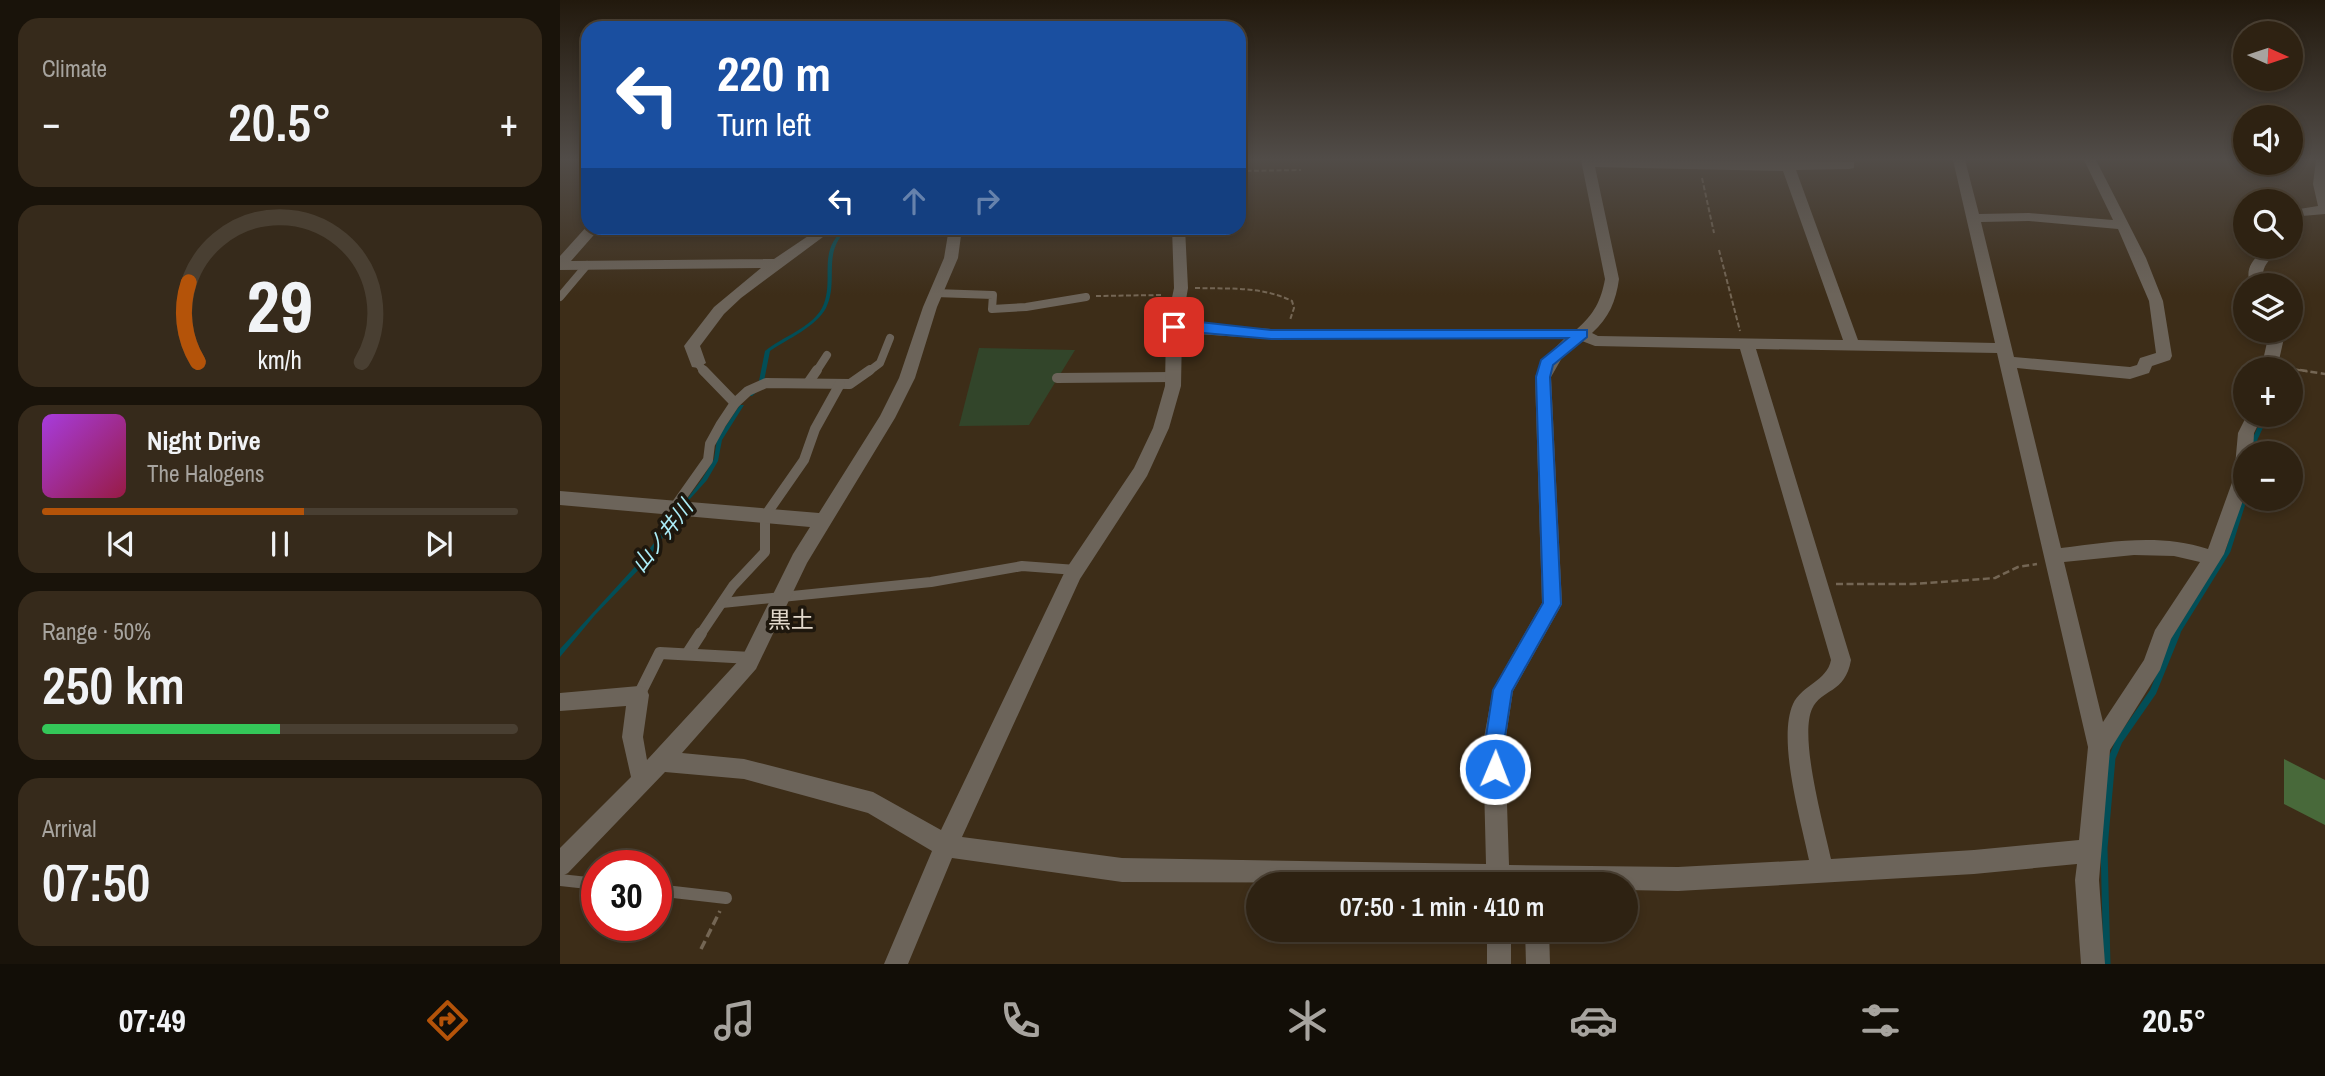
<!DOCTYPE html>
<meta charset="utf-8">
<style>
:root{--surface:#2e2212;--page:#362a1b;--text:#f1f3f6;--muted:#a7a49f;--line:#493f32;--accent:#b45309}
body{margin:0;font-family:"Archivo Narrow","Noto Sans JP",sans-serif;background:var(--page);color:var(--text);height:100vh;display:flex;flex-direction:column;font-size:26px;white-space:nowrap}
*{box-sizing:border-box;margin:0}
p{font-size:23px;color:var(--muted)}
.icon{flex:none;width:38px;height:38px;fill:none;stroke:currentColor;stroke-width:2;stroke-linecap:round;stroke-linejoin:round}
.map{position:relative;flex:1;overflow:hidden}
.details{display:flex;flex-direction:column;gap:18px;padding:18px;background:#19130a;width:560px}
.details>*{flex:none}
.top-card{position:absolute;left:21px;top:21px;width:665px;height:214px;border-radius:21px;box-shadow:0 4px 10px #0003,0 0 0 2px var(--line);background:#1a4fa0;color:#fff;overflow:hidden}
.needle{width:46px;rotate:93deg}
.fabs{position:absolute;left:1673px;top:21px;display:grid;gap:14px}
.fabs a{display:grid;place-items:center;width:70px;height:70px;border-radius:50%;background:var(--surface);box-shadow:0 4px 10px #0003,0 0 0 2px var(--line);font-size:35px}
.speed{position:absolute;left:21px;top:850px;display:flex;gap:14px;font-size:35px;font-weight:700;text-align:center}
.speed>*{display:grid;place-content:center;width:91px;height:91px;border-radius:50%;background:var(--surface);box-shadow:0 4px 10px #0003,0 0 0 2px var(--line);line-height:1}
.speed .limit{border:10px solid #d22;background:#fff;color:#111}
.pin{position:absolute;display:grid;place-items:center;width:60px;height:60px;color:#fff;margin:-30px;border-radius:14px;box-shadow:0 4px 10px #0006}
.me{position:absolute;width:77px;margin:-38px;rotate:1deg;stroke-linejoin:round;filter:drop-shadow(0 0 5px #0008)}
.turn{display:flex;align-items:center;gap:24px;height:147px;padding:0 21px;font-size:32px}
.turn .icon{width:91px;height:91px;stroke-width:2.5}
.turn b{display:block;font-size:49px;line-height:60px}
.lanes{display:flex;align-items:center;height:66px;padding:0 21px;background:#0003;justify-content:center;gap:35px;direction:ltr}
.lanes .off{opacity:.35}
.big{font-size:52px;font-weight:600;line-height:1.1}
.details .card{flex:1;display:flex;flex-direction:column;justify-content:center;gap:10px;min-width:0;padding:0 24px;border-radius:21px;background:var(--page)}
.details .dial{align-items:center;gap:0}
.dial svg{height:182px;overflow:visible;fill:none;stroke:var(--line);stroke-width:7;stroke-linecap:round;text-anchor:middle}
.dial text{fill:var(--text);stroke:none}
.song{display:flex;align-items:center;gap:21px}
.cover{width:84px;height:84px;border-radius:10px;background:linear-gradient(135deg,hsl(280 70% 55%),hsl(340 70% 35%))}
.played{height:7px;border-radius:4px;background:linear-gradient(90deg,var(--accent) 55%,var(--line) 55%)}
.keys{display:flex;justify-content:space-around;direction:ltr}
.heat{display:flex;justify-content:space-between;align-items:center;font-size:38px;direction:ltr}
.charge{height:10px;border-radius:5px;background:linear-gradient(90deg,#34c759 50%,var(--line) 0)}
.trip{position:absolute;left:686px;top:872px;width:392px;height:70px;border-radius:35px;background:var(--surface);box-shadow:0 4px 10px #0003,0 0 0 2px var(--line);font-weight:600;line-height:70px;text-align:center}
.dock{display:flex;height:112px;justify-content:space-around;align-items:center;background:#120e07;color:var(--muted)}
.dock .icon{width:49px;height:49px}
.dock .selected{color:var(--accent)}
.dock b{font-size:32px;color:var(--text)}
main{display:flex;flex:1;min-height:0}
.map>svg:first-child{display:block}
</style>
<main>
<section class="details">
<div class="card"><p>Climate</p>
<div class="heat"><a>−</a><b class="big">20.5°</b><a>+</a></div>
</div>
<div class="card dial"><svg viewBox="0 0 100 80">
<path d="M14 69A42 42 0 1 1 86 69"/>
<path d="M14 69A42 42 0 0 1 10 34" stroke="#b45309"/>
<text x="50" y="56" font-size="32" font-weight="700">29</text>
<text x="50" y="72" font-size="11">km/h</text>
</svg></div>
<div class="card">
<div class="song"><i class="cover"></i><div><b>Night Drive</b><p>The Halogens</p></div></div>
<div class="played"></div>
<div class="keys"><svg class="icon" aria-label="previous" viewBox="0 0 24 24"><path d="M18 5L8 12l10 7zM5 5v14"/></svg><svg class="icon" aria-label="pause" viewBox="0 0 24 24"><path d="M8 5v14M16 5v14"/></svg><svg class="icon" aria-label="next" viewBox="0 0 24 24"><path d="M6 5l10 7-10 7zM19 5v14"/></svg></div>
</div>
<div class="card"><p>Range · 50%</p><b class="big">250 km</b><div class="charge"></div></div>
<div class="card"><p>Arrival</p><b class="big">07:50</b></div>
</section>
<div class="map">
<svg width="1765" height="964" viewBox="0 0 1765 964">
<rect width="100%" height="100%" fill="#3d2d18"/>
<polygon fill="#32452a" points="419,348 515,350 469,425 399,426"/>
<polygon fill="#48693a" points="1724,759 1765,780 1765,825 1724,804"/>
<g fill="#024e57">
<path d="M286 228H290C260 250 280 280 266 308 256 327 227 339 210 351L203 386 192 396H187L198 386 205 351C222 337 251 328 262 308 276 280 255 251 286 228Z"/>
<polygon points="180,405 184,405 162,440 158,461 147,480 129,500 86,562 35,615 0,657 0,649 82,559 142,479 154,459 157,439"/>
</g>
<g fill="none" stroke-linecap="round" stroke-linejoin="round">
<g stroke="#024e57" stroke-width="5">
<polyline points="1694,453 1695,439 1706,415"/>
<polyline points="1616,635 1668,551 1685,497"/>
</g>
<polyline stroke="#024e57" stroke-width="7" points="1547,964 1544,848 1552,758 1559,741 1593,692 1617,633"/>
<g stroke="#746654" stroke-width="2" stroke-dasharray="5 2.5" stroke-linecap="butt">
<polyline points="679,171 741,170"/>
<polyline points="1142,178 1154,233"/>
<polyline points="1159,250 1180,331"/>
<path d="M635 288C668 289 701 286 732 301L734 308 730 320"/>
<polyline points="536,296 603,295"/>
<polyline points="1728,368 1750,372"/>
</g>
<g stroke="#746654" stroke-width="2.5" stroke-dasharray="7 3.5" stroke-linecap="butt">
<polyline points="1740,370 1765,374"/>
<polyline points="1276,584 1352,584 1435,578 1458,567 1477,564"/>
</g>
<polyline stroke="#746654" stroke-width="3.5" stroke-dasharray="9 4.5" stroke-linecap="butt" points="141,949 160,911"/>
<g stroke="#6c645a" stroke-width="8">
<polyline points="375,293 433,295 432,309 466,307 526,297"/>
<polyline points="0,297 27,265"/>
<polyline points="138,363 144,372"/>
<polyline points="256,372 267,355"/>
<polyline points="308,372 320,363 330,338"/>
</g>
<g stroke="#6c645a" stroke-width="10">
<polyline points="143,370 175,403"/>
<polyline points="497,378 613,377"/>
<polyline points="248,383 257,370"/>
<polyline points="114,508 148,460 150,444 161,424 175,403 188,391 206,383 290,384 310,370"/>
<polyline points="162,603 371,582 462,566 516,570"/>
<polyline points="140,635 173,586 205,552 205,516 244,460 255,429 280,384"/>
</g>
<g stroke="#6c645a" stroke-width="12">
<polyline points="128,653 141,633"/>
<polyline points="79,695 100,653 191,658"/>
<polyline points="0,880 37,884"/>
<polyline points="96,890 166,898"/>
</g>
<g fill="#6c645a" fill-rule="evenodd">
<path d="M1021 160 1294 162V168L1289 169 1236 170 1298 340 1435 343 1393 160H1405L1419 214 1469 213 1553 220 1524 160H1536L1586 258 1603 301 1612 356 1610 360 1592 366 1589 373 1570 379 1457 368 1501 548C1550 542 1599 533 1648 549L1674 477 1678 433 1687 415H1703L1694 433 1693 453H1685V495L1664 554 1611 639 1600 670 1550 750 1539 880 1545 964H1521L1515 880 1517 864 1414 874 1118 891 1066 890V884L562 882 392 858 348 964H324L372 851 308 813 184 779 105 772 8 873 0 877V848L71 777 62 737 66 706 0 711V693L79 686 86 688 89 695 83 737 87 760 182 657 233 554 250 527 0 505V491L259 513 320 416 339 378 363 307 384 258 389 228H402L398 258 377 307 355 378 335 418 247 563 196 669 122 753 184 759 313 792 381 830 506 569 574 468 593 428 605 386 606 327 614 288 612 228H625L628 288 622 323 711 329H1017C1034 314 1041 301 1045 279ZM1035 167 1223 171 1283 340 1038 336 1032 333C1049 318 1056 301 1059 279ZM1469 221 1558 229 1589 301 1596 353 1580 358 1577 365 1570 367 1454 357 1421 222ZM622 333 711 339H1004L983 360 975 377 982 603 933 689 923 743 926 864 562 858 402 837 520 579 587 476 609 428 621 386ZM1022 341 1035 346 1180 349 1271 660C1267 681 1242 685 1233 704 1217 740 1241 821 1249 860L1118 867 949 865 945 743 953 691 1002 604 991 377 1003 356ZM1196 349 1437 353 1528 747 1519 840 1414 850 1271 859C1264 826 1239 738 1252 709 1262 688 1285 694 1291 660ZM1574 555 1614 556 1640 562 1595 630 1584 660 1543 722 1504 562Z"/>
<polygon points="1756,160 1765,160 1765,214 1742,216 1731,224 1733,210 1758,206 1753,184"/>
<polygon points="28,225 28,228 40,228 11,261 214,259 260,228 275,228 181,298 164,314 140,346 146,363 138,368 132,367 124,346 127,342 154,307 201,268 0,270 0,256"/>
<path d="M1706 247H1721C1710 260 1698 267 1705 285H1691C1683 268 1695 258 1706 247Z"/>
<polygon points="1707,331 1721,331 1724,338 1717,369 1701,369 1708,338"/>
<rect x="927" y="929" width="24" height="35"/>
<polygon points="965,929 989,929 990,964 966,964"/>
</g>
</g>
<linearGradient id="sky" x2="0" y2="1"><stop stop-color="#22190d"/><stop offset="0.54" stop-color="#514c48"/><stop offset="1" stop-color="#514c48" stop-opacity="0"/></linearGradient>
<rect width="1765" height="295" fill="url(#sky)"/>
<polygon fill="#1a73e8" stroke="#114b97" stroke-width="2" points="614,322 640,322 711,330 1027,330 1027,337 993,365 990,377 1001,604 952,691 944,743 945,769 942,776 935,779 928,776 925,769 925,743 933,690 983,603 976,377 981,360 1008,338 711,339 610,330 610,324"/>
<g text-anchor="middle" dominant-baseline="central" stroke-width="7" stroke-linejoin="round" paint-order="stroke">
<g font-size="21" font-style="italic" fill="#abedf8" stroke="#1e170d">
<text transform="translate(102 536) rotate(-52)">山ノ井川</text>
</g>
<g font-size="23" fill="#e3d9cc" stroke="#1e170d">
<text x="231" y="619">黒土</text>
</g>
</g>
</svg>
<div class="fabs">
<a><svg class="needle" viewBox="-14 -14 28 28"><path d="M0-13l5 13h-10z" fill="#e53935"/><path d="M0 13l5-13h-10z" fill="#a7a49f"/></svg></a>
<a><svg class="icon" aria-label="sound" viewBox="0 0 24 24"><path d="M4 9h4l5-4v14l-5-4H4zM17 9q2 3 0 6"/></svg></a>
<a><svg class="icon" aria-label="search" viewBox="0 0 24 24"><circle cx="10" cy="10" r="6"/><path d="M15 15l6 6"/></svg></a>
<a><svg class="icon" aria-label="layers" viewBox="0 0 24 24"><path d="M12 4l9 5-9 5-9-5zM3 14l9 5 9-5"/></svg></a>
<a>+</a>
<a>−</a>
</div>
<div class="speed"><div class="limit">30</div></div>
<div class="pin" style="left:614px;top:327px;background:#d93025"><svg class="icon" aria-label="arrive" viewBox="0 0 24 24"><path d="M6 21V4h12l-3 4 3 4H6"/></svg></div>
<svg class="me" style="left:935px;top:769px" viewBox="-20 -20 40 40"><circle r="17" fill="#1a73e8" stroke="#fff" stroke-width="3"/><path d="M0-11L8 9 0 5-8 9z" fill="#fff"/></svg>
<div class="trip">07:50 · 1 min · 410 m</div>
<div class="top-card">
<div class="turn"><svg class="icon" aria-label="left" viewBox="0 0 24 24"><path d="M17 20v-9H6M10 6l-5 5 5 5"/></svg><div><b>220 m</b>Turn left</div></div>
<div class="lanes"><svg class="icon" aria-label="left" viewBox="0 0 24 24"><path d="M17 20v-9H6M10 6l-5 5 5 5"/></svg><svg class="icon off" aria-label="ahead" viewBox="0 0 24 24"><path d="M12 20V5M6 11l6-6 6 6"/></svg><svg class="icon off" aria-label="right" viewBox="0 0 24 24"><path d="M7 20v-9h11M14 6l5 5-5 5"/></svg></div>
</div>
</div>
</main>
<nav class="dock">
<b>07:49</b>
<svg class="icon selected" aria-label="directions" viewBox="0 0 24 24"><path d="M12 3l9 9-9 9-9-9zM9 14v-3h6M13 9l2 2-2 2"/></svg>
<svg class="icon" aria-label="music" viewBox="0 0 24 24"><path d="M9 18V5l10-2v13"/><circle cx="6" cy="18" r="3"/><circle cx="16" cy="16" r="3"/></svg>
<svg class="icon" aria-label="phone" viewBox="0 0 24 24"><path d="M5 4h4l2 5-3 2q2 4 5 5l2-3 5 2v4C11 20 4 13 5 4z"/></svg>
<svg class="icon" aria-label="climate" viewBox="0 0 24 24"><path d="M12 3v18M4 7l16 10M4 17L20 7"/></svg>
<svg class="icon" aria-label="car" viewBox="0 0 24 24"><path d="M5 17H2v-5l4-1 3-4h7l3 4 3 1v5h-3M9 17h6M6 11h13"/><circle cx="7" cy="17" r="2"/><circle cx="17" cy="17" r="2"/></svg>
<svg class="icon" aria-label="filters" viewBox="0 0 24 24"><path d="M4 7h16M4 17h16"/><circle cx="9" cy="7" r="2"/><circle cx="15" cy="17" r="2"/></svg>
<b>20.5°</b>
</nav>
